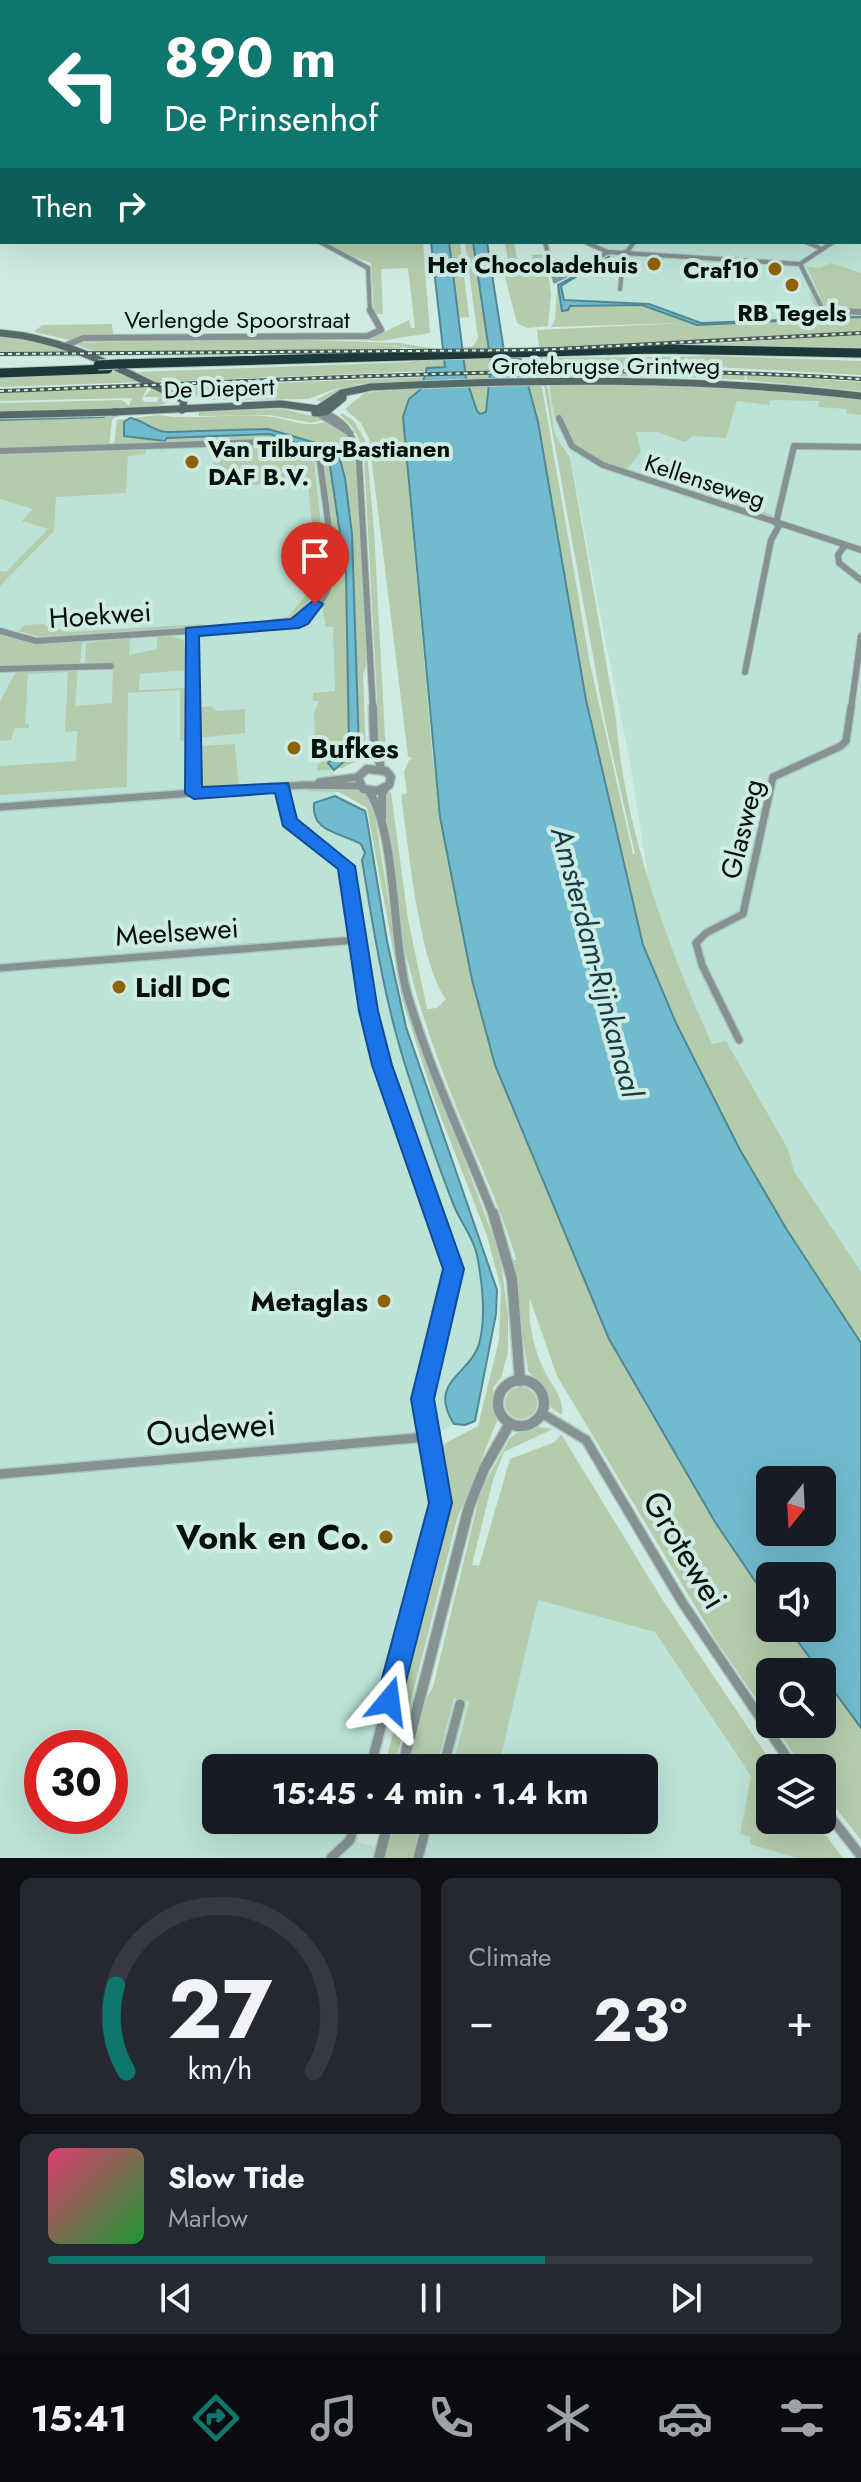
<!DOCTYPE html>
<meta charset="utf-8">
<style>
:root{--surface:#171b24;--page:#242831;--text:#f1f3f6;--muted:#9ea1a6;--line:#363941;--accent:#0f766e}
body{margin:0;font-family:Jost,sans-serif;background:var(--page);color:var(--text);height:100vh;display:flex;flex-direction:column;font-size:30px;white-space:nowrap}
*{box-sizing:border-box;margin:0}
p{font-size:26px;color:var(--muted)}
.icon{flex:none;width:44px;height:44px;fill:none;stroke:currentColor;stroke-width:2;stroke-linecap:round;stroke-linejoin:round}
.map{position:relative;height:1858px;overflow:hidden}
.side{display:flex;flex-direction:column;gap:20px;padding:20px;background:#0d0f14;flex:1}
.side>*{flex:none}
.banner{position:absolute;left:0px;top:0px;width:862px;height:244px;box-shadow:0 8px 32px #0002;background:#0f766e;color:#fff;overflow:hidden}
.needle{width:52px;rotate:198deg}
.tools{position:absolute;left:756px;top:1466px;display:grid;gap:16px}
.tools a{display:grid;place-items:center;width:80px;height:80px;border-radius:12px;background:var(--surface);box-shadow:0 8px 32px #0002;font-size:40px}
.speed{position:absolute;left:24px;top:1730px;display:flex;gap:16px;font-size:40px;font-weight:700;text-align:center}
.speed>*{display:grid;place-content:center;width:104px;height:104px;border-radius:50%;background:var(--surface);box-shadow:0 8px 32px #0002;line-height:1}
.speed .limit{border:12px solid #d22;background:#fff;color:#111}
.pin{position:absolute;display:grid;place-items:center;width:68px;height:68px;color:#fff;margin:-82px -34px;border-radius:50% 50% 50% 0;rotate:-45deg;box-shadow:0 0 8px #0007}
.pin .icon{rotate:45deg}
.me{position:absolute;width:88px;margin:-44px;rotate:16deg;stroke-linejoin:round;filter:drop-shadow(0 0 6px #0008)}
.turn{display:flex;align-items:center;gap:28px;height:168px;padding:0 32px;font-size:36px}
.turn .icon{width:104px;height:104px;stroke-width:2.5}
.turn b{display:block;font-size:56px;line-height:68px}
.then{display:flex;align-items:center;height:76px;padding:0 32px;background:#0003;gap:16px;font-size:30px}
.big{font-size:60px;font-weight:700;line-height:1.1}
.side .card{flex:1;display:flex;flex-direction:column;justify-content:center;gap:12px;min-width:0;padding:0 28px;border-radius:12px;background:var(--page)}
.side .dial{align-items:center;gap:0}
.dial svg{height:208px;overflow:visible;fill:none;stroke:var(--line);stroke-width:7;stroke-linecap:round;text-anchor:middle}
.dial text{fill:var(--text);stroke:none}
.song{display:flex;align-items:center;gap:24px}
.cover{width:96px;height:96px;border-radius:12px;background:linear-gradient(135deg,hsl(340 70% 55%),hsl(130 70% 35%))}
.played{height:8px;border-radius:4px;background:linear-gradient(90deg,var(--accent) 65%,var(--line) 65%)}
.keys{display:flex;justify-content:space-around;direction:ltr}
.heat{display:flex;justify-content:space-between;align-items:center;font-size:44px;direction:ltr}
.side .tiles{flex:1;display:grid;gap:20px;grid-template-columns:1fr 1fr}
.card:last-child{grid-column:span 2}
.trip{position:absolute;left:202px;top:1754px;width:456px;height:80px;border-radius:12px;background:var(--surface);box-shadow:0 8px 32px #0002;font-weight:700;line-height:80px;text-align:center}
.menu{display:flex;height:128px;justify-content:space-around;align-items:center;background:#090b0e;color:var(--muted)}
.menu .icon{width:56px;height:56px}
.menu .current{color:var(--accent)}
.menu b{font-size:36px;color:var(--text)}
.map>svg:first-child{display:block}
</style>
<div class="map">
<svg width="861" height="1858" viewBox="0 0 861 1858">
<rect width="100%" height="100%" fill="#ceece3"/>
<g fill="#bce3d8" fill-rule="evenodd">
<polygon points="861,137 861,316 703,323 563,301 559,286 608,254 580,242 860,242"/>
<polygon points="861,332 695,345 510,351 295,356 0,357 0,352 62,351 321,352 509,348 732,341"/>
<polygon points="547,388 550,388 554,408 567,442 585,420 752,398 861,402 861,1293 717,1077 653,909 630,762 600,614 571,460 572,455 555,436"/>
<path d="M0 422 109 445 265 431 330 454 349 570 353 750 334 767 335 796 346 822 365 840 385 968 488 1275 489 1329 454 1424 433 1436 446 1509 377 1768H216V1820H363L358 1842 407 1858H0ZM42 1748H110V1816H42Z"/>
<polygon points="491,1565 652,1604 775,1768 770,1768 770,1820 814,1820 843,1858 407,1858 417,1820 644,1820 644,1768 431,1768"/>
</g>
<g fill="#b5ccac" fill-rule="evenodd">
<polygon points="0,0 384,0 384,2 2,2 0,46"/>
<polygon points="325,242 423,242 430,333 380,341 300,338 374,337 409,320 411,328 415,328 408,268 381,269 383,314 374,314 371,263 329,247"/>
<polygon points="449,242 460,242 469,317 458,318"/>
<polygon points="465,242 473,242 491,364 485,413 477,413 466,378 462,348 473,346 478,338"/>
<polygon points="505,242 514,242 518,264 533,263 532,255 546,254 551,294 548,326 527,328 517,323 503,270 509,269"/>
<polygon points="831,263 861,273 861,309 831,310 825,307 807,267 820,268"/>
<path d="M557 287 563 311 570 306 594 303 638 305 661 310 697 325 820 319 809 292C829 319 825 316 861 314V332L732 341 541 347 555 435 570 457 616 719C625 831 666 942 712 1044L726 1041 788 1149 794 1171 861 1272V1343L787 1230 739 1148 676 1023 643 945 586 700 538 423 521 359 537 358 590 664 633 854H635L605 722 544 386 537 330 683 323 551 327 555 320Z"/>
<polygon points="112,324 113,336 69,340 34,332 42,325"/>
<polygon points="861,334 861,350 712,346 709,344"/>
<polygon points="0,338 26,338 72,351 0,352"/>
<path d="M239 338 400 343 443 350C414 350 388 345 358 343L397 346 406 351 94 352 75 343Z"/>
<polygon points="719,356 861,361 861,375 715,367 547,367 545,358"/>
<polygon points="444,357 445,366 427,368 426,371 157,382 136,372 411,362 411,358"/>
<polygon points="122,372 143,382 0,387 0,376"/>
<polygon points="547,373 744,374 745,380 663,376 548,377"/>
<polygon points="760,375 861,382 861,391 747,380 746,376"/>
<path d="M424 377 421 389 409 399 408 480 433 761 440 817 472 980 495 1065 609 1339 715 1522 770 1603V1628H788L820 1672H770V1719L716 1641 557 1376 530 1299C527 1320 534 1348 543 1368 550 1383 565 1398 562 1415L551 1408 547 1391 528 1371 511 1261 516 1259C501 1207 476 1157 456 1106 418 1013 383 895 386 794L391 792 408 919 427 1009 437 1008 446 999C419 963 408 843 401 795L407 793 404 772 409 760 413 759 408 756 369 439 361 423 345 409 365 393 392 390 391 383 346 385H357L322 402 316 400 343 386 308 399 207 400 169 387Z"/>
<path d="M676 384 861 399V415L846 413 847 409 818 407 820 401 774 400 769 401 770 404 769 408V405L737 401 726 438 693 436 685 442 658 432H636L641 452 627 469 773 515 772 518C717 501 596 474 562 433 553 422 552 398 549 385Z"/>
<path d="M148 387 142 398 144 402H157L158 397H144L153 387 173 400C157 414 29 412 0 413V403L122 400 129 406 132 398 0 401V393Z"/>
<polygon points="283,409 326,419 312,423 270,415 199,416 199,411"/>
<path d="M342 413 354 421 366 442 374 530 386 755H380L364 456C360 438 354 426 340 415Z"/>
<polygon points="119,414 112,420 109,445 0,449 0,418"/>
<path d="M158 415C196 421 235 412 273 417 292 420 310 430 329 420L349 437 357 472 368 661 363 674 366 757 342 768 277 776 318 771 317 764 321 763V743H315L314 713 319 701H313V693L335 691 333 627H326L321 602 333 588 330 520 323 460C298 430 155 444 114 445L117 420ZM139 420 159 431 268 429 326 446 352 534 359 749 334 770 329 763 349 744 346 574 329 459 325 453 270 434 130 438Z"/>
<polygon points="264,446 314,462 321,525 322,585 293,620 270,622 270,619 288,617 317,581 308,482 214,487 213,447"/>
<polygon points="146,450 145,454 128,456 126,493 56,497 54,531 0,586 0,571 6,572 48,529 22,521 33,509 0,499 0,455"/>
<polygon points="42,624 68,632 202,624 205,626 40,637 18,631 25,625"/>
<polygon points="0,634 32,644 82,641 80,665 0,666"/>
<polygon points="168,635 184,640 186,670 140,674 139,690 186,688 187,740 180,741 180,690 128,693 127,787 0,795 0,766 76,761 77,731 65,732 68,672 28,674 25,724 29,724 29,728 15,728 11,740 0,741 0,701 16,672 78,670 75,706 112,703 113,665 85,666 86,643 130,638 129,655 157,649 157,637 135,637"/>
<polygon points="210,706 217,711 245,709 245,733 198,738 197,708"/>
<polygon points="235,744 239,787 212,789 202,785 198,746"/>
<polygon points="307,788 355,789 367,794 374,810 399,969 419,1038 500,1255 508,1315 508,1352 501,1378 493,1388 497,1421 457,1519 394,1768 384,1768 440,1555 451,1498 442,1445 478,1426 499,1340 501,1289 487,1236 434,1099 402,999 367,808 339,792 308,791"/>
<circle cx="521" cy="1403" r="16"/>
<polygon points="540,1427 553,1429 504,1452 493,1480 472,1565 479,1566 510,1459 555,1442 561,1434 662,1599 775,1768 770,1768 770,1820 814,1820 843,1858 797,1858 750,1844 751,1837 740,1834 751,1776 655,1632 538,1600 498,1768 478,1768 454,1761 469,1702 454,1698 436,1768 408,1768 424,1702 433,1687 481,1490 510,1438 521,1430"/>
<polygon points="822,1675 861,1728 861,1840 822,1791 822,1768 803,1768 773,1724 822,1724"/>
<polygon points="396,1820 423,1820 413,1858 385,1858"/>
</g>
<g fill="#70bbce" stroke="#508894" stroke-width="2" fill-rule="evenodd">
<path d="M431 242H449L466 378 477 411 480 414 486 412 491 364 473 242H487L506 364H511V359H521L538 422 586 700 643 945 676 1023 739 1148 787 1230 861 1343V1728L788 1628H822V1576H770V1603L715 1522 609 1339 495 1065 472 980 440 817 403 417 409 399 421 389 427 368 445 367ZM770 1480H822V1532H770Z"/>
<polygon points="610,256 561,286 564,300 649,304 701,323 861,317 697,325 642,305 570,306 568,310 562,311 558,285"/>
<path d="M130 418C144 420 152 431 167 432L268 429 326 446 339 456 345 478 352 534 359 749 334 770 328 763 349 744 346 574 329 459 325 453 270 434 167 438 165 441 124 436V422Z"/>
<path d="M335 796 365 811 367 820 387 941 406 1027 497 1290 496 1314 475 1421 465 1425 454 1424C426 1380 473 1375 480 1340 486 1314 482 1281 477 1255 473 1236 461 1223 454 1206 437 1163 422 1118 408 1074 385 1004 374 933 362 860L365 853 361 844C340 832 311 833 314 803Z"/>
</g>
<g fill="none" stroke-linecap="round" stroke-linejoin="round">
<polyline stroke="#508894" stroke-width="2" points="0,420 104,417"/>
<defs>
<g id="minor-far3">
<polyline points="519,0 543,0"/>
<polyline points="781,2 800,0"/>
<polyline points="860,58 861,54"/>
<polyline points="320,242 368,268 370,312"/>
<polyline points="545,242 555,281 608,252 800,264"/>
<polyline points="585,242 608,252"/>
<polyline points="806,242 822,249"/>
<polyline points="627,252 634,242"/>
<polyline points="800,264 823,310 835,312"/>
<polyline points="800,264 833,242"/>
<polyline points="620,289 624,252"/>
<polyline points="856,312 861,312"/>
</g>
<g id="minor-far2">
<polyline points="824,310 861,312"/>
<polyline points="67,345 83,338 368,336 381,330 370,310"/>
<polyline points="559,418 572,446 603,465 861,550"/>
<path d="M0 451 263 442 313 455 320 461C323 492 337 560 328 588 323 603 308 617 294 624L36 641 0 631"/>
<polyline points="776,523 794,446 861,447"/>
<polyline points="845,545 838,555 839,563 861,580"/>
<polyline points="191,631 192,709"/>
<polyline points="0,669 111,666"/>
<polyline points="745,672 771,540 780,524"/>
<polyline points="851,709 861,636"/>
</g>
<g id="minor-far1">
<polyline points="192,707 194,793"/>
<polyline points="319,782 358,777"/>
<polyline points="282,787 289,822 346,866 368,1011 382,1065 435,1215"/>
<polyline points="0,807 303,785 360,786"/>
<polyline points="0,968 356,940"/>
<polyline points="739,1040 702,965 696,943 706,933 743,914 773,777 841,746 846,741 851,707"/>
</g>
<g id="minor">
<polyline points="543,1414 586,1440 682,1602 794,1768"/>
<polyline points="0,1474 427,1437"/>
<polyline points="370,1768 441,1503 423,1399 454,1269 434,1213"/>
<polyline points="443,1768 460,1704"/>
<polyline points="822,1806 861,1856"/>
<polyline points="331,1858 350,1840 356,1820"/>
<polyline points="418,1858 428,1820"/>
</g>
<path id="tertiary-far2" d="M350 433 319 414 318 409C349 424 350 429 359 461L373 709"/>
<g id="tertiary-far1">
<polyline points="373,707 374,739 381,769"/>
<polygon points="367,769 386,771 391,777 389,785 377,791 363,789 358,777"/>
<path d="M368 790C397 831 392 941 407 993 429 1069 464 1141 493 1215"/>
<polyline points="382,818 382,793 385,789"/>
</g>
<g id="tertiary">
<polyline points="493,1213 512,1279 520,1381"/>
<circle cx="521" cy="1403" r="23"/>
<polyline points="402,1768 469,1507 484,1469 510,1423"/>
<polyline points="379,1858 389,1820"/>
</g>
<g id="secondary">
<path d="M0 333C65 338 118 369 176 396L184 401 182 410"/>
<path d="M113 412 281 404 318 409 342 393 371 387C535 379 698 377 861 396"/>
<polyline points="315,413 326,412 343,398"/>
<polyline points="0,415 117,412"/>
</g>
<g id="motorway">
<polyline points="118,364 655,349 861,353"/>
<polyline points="0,373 108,369"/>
</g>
</defs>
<use href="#minor-far3" stroke="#aec9c1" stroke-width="6"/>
<use href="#minor-far2" stroke="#aec9c1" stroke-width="8"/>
<use href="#minor-far1" stroke="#aec9c1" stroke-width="10"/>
<use href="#minor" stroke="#aec9c1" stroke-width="12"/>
<use href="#tertiary-far2" stroke="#aec9c1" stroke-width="8"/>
<use href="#tertiary-far1" stroke="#aec9c1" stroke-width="11"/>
<use href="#tertiary" stroke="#aec9c1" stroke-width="13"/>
<use href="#secondary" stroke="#aec9c1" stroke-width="9"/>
<use href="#motorway" stroke="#aec9c1" stroke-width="11"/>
<use href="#minor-far3" stroke="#859291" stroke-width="4"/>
<use href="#minor-far2" stroke="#859291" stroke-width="6"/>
<use href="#minor-far1" stroke="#859291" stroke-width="7"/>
<use href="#minor" stroke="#859291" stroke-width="9"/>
<use href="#tertiary-far2" stroke="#859291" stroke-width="6"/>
<use href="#tertiary-far1" stroke="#859291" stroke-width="8"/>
<use href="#tertiary" stroke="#859291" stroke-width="10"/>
<use href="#secondary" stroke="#576a6a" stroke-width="7"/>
<use href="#motorway" stroke="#1c3838" stroke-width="9"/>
<defs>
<g id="rail">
<polyline points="0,354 539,350 861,333"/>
<path d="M0 391C287 381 575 360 861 379"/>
</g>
</defs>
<use href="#rail" stroke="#465752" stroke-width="4"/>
<use href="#rail" stroke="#ceece3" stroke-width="2" stroke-dasharray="4" stroke-linecap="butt"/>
<defs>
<polyline id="motorway-bridge" points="98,365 118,364"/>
</defs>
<use href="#motorway-bridge" stroke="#aec9c1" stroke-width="11" stroke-linecap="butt"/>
<use href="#motorway-bridge" stroke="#1c3838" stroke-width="9"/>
</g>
<polygon fill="#1a73e8" stroke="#114b97" stroke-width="2" points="315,599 323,604 308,624 299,628 199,636 202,787 288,783 297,819 355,866 378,1011 392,1065 464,1269 434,1399 452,1503 401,1701 397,1710 389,1714 380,1710 376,1701 429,1503 411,1399 443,1269 372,1065 359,1011 338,869 283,826 275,793 194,799 185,793 186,628 291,619"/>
<g fill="#8e6308" stroke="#ceece3" stroke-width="3">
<circle cx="654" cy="264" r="8"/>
<circle cx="775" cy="269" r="8"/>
<circle cx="792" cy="285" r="8"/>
<circle cx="192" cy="462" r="8"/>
<circle cx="294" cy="748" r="8"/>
<circle cx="119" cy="987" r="8"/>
<circle cx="384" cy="1301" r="8"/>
<circle cx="386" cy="1537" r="8"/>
</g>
<g text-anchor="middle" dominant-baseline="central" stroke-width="8" stroke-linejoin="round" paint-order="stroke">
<g font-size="24" font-weight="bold" fill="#06100d" stroke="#ceece3" text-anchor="end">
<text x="638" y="264">Het Chocoladehuis</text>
<text x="759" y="269">Craf10</text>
<text x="792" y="312" text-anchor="middle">RB Tegels</text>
<text x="208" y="448" text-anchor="start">Van Tilburg-Bastianen<tspan x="208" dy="28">DAF B.V.</tspan></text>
</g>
<g font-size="24" fill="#06100d" stroke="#ceece3">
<text x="237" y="319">Verlengde Spoorstraat</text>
<text x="606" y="365">Grotebrugse Grintweg</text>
<text transform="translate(219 388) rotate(-2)">De Diepert</text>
<text transform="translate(705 481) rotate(18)">Kellenseweg</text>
</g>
<g font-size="28" fill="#06100d" stroke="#ceece3">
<text transform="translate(100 615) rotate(-4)">Hoekwei</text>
<text transform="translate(742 829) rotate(-76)">Glasweg</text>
<text transform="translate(177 932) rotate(-4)">Meelsewei</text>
</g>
<g font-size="28" font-weight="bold" fill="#06100d" stroke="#ceece3" text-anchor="start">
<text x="310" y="748">Bufkes</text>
<text x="135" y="987">Lidl DC</text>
<text x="368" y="1301" text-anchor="end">Metaglas</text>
</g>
<g font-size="30" font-style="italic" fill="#163b43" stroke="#ceece3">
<text transform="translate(597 962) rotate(75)">Amsterdam-Rijnkanaal</text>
</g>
<g font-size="34" fill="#06100d" stroke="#ceece3">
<text transform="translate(211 1429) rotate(-5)">Oudewei</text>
<text transform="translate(685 1550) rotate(59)">Grotewei</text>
</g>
<g font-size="34" font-weight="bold" fill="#06100d" stroke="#ceece3" text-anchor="end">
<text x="370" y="1537">Vonk en Co.</text>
</g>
</g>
</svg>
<div class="tools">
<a><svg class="needle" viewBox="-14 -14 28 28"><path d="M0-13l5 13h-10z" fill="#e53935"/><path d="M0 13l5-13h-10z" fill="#9ea1a6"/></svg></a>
<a><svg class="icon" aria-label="sound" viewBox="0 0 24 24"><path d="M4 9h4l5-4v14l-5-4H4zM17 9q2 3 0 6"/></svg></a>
<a><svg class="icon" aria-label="search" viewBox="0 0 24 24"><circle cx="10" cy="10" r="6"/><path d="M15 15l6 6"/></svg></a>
<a><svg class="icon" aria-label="layers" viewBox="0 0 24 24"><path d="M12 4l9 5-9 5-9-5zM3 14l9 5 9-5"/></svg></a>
</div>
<div class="speed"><div class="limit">30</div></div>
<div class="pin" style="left:315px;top:604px;background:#d93025"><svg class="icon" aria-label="arrive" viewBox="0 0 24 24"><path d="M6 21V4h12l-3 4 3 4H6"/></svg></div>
<svg class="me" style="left:389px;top:1701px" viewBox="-20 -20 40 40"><path d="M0-17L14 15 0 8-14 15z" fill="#1a73e8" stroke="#fff" stroke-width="4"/></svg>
<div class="trip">15:45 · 4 min · 1.4 km</div>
<div class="banner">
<div class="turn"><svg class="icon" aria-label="left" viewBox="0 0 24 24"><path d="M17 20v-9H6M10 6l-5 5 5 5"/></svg><div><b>890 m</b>De Prinsenhof</div></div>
<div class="then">Then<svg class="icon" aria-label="right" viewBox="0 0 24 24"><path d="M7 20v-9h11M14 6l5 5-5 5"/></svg></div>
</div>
</div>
<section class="side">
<div class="tiles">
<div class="card dial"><svg viewBox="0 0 100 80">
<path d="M14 69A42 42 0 1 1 86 69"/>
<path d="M14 69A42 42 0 0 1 10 36" stroke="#0f766e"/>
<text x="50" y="56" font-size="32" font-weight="700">27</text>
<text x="50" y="72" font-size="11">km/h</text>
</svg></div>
<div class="card"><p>Climate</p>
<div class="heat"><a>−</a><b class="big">23°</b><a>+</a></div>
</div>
<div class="card">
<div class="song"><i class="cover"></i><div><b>Slow Tide</b><p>Marlow</p></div></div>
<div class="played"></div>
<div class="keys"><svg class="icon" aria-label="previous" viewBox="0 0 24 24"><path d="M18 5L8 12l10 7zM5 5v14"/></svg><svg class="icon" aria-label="pause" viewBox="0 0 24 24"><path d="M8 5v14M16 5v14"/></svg><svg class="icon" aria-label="next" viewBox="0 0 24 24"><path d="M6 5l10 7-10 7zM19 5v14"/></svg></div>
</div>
</div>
</section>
<nav class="menu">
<b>15:41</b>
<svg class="icon current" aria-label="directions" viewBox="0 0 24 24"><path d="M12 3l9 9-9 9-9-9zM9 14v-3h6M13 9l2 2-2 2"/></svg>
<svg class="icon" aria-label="music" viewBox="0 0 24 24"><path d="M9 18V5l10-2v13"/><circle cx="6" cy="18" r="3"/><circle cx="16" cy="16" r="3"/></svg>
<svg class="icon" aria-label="phone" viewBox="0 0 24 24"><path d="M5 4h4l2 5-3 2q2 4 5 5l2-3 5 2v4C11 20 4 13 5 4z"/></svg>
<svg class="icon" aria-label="climate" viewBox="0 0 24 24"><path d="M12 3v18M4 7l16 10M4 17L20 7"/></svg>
<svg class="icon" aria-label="car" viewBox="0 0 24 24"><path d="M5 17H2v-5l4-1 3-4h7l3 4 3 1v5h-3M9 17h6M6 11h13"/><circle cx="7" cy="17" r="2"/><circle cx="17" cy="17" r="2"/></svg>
<svg class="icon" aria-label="filters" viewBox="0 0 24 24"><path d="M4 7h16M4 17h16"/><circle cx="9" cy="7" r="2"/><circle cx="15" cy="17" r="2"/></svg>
</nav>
